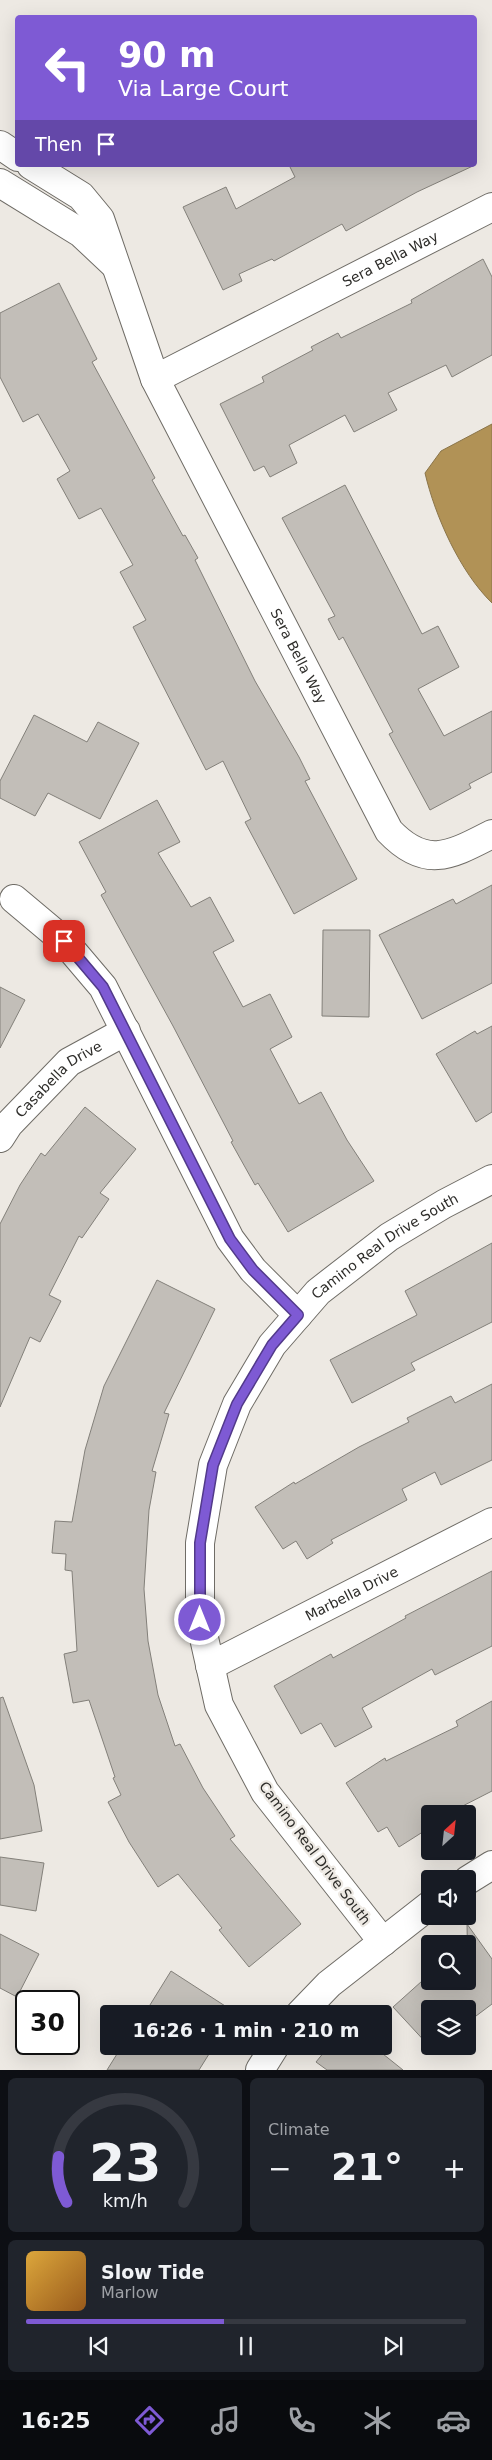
<!DOCTYPE html>
<meta charset="utf-8">
<style>
:root{--surface:#171b24;--page:#20242c;--text:#f1f3f6;--muted:#9ea1a6;--line:#363941;--accent:#7e5ad4}
body{margin:0;font-family:"DejaVu Sans",sans-serif;background:var(--page);color:var(--text);height:100vh;display:flex;flex-direction:column;font-size:19px;white-space:nowrap}
*{box-sizing:border-box;margin:0}
p{font-size:16px;color:var(--muted)}
.icon{flex:none;width:28px;height:28px;fill:none;stroke:currentColor;stroke-width:2;stroke-linecap:round;stroke-linejoin:round}
.map{position:relative;height:2070px;overflow:hidden}
.panel{display:flex;flex-direction:column;gap:8px;padding:8px;background:#0d0f14;flex:1}
.panel>*{flex:none}
.hud{position:absolute;left:15px;top:15px;width:462px;height:152px;border-radius:5px;box-shadow:0 5px 20px #0002;background:#7e5ad4;color:#fff;overflow:hidden}
.needle{width:32px;rotate:27deg}
.buttons{position:absolute;left:421px;top:1805px;display:grid;gap:10px}
.buttons a{display:grid;place-items:center;width:55px;height:55px;border-radius:5px;background:var(--surface);box-shadow:0 5px 20px #0002;font-size:25px}
.speed{position:absolute;left:15px;top:1990px;display:flex;gap:10px;font-size:25px;font-weight:700;text-align:center}
.speed>*{display:grid;place-content:center;width:65px;height:65px;border-radius:50%;background:var(--surface);box-shadow:0 5px 20px #0002;line-height:1}
.speed .limit{border:2px solid #111;border-radius:8px;background:#fff;color:#111}
.pin{position:absolute;display:grid;place-items:center;width:42px;height:42px;color:#fff;margin:-21px;border-radius:10px;box-shadow:0 2px 8px #0006}
.me{position:absolute;width:55px;margin:-28px;rotate:0deg;stroke-linejoin:round;filter:drop-shadow(0 0 4px #0008)}
.turn{display:flex;align-items:center;gap:18px;height:105px;padding:0 20px;font-size:22px}
.turn .icon{width:65px;height:65px;stroke-width:2.5}
.turn b{display:block;font-size:35px;line-height:42px}
.then{display:flex;align-items:center;height:48px;padding:0 20px;background:#0003;gap:10px;font-size:19px}
.big{font-size:38px;font-weight:700;line-height:1.1}
.panel .tile{flex:1;display:flex;flex-direction:column;justify-content:center;gap:8px;min-width:0;padding:0 18px;border-radius:8px;background:var(--page)}
.panel .dial{align-items:center;gap:0}
.dial svg{height:130px;overflow:visible;fill:none;stroke:var(--line);stroke-width:7;stroke-linecap:round;text-anchor:middle}
.dial text{fill:var(--text);stroke:none}
.song{display:flex;align-items:center;gap:15px}
.cover{width:60px;height:60px;border-radius:8px;background:linear-gradient(135deg,hsl(40 70% 55%),hsl(30 70% 35%))}
.played{height:5px;border-radius:2px;background:linear-gradient(90deg,var(--accent) 45%,var(--line) 45%)}
.keys{display:flex;justify-content:space-around;direction:ltr}
.heat{display:flex;justify-content:space-between;align-items:center;font-size:28px;direction:ltr}
.panel .tiles{flex:1;display:grid;gap:8px;grid-template-columns:1fr 1fr}
.tile:last-child{grid-column:span 2}
.trip{position:absolute;left:100px;top:2005px;width:292px;height:50px;border-radius:5px;background:var(--surface);box-shadow:0 5px 20px #0002;font-weight:700;line-height:50px;text-align:center}
.menu{display:flex;height:80px;justify-content:space-around;align-items:center;background:#090b0e;color:var(--muted)}
.menu .icon{width:35px;height:35px}
.menu .active{color:var(--accent)}
.menu b{font-size:22px;color:var(--text)}
.map>svg:first-child{display:block}
</style>
<div class="map">
<svg width="492" height="2070" viewBox="0 0 492 2070">
<rect width="100%" height="100%" fill="#ede9e3"/>
<path fill="#b19256" stroke="#8a7449" d="M492 424V603C460 572 435 516 425 473L441 451Z"/>
<g fill="#c2beb8" stroke="#83807a">
<polygon points="289,165 475,165 417,192 346,231 342,224 274,261 272,259 239,274 242,281 223,290 183,207 226,187 236,209 295,177"/>
<polygon points="483,259 492,277 492,355 452,377 446,365 388,393 397,410 354,432 345,415 289,445 297,463 270,477 264,466 254,471 220,404 264,382 262,377 313,350 311,347 338,333 341,338 412,303 411,300"/>
<polygon points="59,283 97,359 92,362 155,478 152,480 183,536 185,535 198,558 195,560 255,681 299,757 310,779 305,781 357,879 294,914 245,822 251,819 223,761 206,770 133,627 146,620 120,572 133,565 101,508 79,519 57,479 70,471 38,414 23,422 0,377 0,313"/>
<polygon points="345,485 422,634 438,626 459,667 418,689 444,736 492,711 492,772 469,784 471,788 430,810 389,734 393,732 343,637 339,640 328,619 335,616 282,518"/>
<polygon points="34,715 87,742 98,722 139,743 100,819 48,793 35,816 0,798 0,781"/>
<polygon points="157,800 180,842 158,853 191,907 210,897 234,941 213,952 243,1007 270,994 292,1037 270,1049 299,1104 321,1092 347,1140 374,1181 288,1232 258,1183 255,1185 231,1142 233,1141 173,1026 101,895 106,892 79,842"/>
<polygon points="492,885 492,983 422,1019 379,935 453,899 456,904"/>
<polygon points="323,930 370,930 369,1017 322,1016"/>
<polygon points="0,987 25,1000 0,1048"/>
<polygon points="492,1026 492,1112 476,1122 436,1054 475,1031 477,1034"/>
<polygon points="85,1107 136,1149 100,1193 109,1199 82,1238 79,1236 49,1295 61,1301 40,1342 30,1337 0,1407 0,1224 20,1185 41,1153 45,1156"/>
<polygon points="492,1243 492,1322 411,1363 415,1370 352,1403 330,1360 417,1315 405,1291"/>
<polygon points="157,1280 215,1309 164,1413 169,1414 152,1471 156,1472 149,1510 144,1589 148,1641 158,1695 175,1746 180,1744 203,1788 235,1836 230,1839 301,1924 249,1967 219,1930 222,1928 178,1874 158,1887 129,1842 108,1802 121,1795 113,1778 115,1777 89,1700 73,1703 64,1654 77,1651 72,1571 65,1570 66,1554 52,1553 55,1521 72,1522 85,1450 104,1386"/>
<polygon points="492,1384 492,1460 441,1485 435,1472 402,1489 407,1500 331,1540 333,1543 307,1559 296,1541 283,1549 255,1507 294,1482 295,1484 359,1447 409,1422 407,1418 451,1396 455,1403"/>
<polygon points="492,1571 492,1646 435,1675 432,1669 362,1708 372,1727 335,1747 321,1723 301,1734 274,1686 331,1654 333,1658 406,1618 405,1616"/>
<polygon points="3,1697 34,1785 42,1831 0,1839 0,1698"/>
<polygon points="492,1701 492,1791 447,1814 430,1814 430,1822 427,1824 429,1828 399,1847 387,1827 378,1832 346,1783 385,1758 386,1761 458,1726 456,1721"/>
<polygon points="0,1857 44,1863 36,1911 0,1905"/>
<polygon points="467,1924 492,1959 492,2004 468,2022 468,2009 430,2009 430,2047 393,2007 422,1981 468,1981"/>
<polygon points="0,1934 39,1954 17,1997 0,1988"/>
<polygon points="171,1971 236,2013 235,2014 145,2013"/>
<polygon points="122,2046 214,2046 199,2070 107,2070"/>
<polygon points="329,2046 373,2046 403,2070 327,2070 316,2062"/>
</g>
<g fill="none" stroke-linecap="round" stroke-linejoin="round">
<defs>
<g id="minor">
<polyline points="0,145 18,157"/>
<path id="s1" d="M31 165 81 196 100 219 155 379 389 831C426 870 451 855 492 834"/>
<polyline points="0,183 81,233 114,264"/>
<path id="s2" d="M155 379 492 207"/>
<polyline points="14,899 64,941 103,987 230,1239 253,1270 298,1315"/>
<path id="s3" d="M0 1138 9 1124 69 1062 126 1031"/>
<path id="s4" d="M210 1666 492 1522"/>
<polyline points="468,1880 492,1865"/>
<path id="s5" d="M383 1942 265 1792 219 1705 200 1620V1543L213 1465 237 1404 272 1345 318 1292 389 1237 444 1204 492 1179"/>
<polyline points="300,2014 329,1984 430,1905"/>
<polyline points="260,2070 275,2046"/>
</g>
</defs>
<use href="#minor" stroke="#6f6c66" stroke-width="30"/>
<use href="#minor" stroke="#fff" stroke-width="28"/>
</g>
<g fill="none" stroke-linecap="round" stroke-linejoin="round">
<defs>
<polyline id="route" points="64,941 103,987 230,1239 253,1270 298,1315 272,1345 237,1404 213,1465 200,1543 200,1620"/>
</defs>
<use href="#route" stroke="#523a8a" stroke-width="12"/>
<use href="#route" stroke="#7e5ad4" stroke-width="9"/>
</g>
<g text-anchor="middle" dominant-baseline="central" stroke-width="4.5" stroke-linejoin="round" paint-order="stroke">
<g font-size="14" fill="#2e2d2a" stroke="#ede9e3">
<text stroke="none"><textPath href="#s2" startOffset="264">Sera Bella Way</textPath></text>
<text stroke="none"><textPath href="#s1" startOffset="570">Sera Bella Way</textPath></text>
<text stroke="none"><textPath href="#s3" startOffset="84">Casabella Drive</textPath></text>
<text stroke="none"><textPath href="#s5" startOffset="818">Camino Real Drive South</textPath></text>
<text stroke="none"><textPath href="#s4" startOffset="159">Marbella Drive</textPath></text>
<text transform="translate(315 1853) rotate(53)">Camino Real Drive South</text>
</g>
</g>
</svg>
<div class="buttons">
<a><svg class="needle" viewBox="-14 -14 28 28"><path d="M0-13l5 13h-10z" fill="#e53935"/><path d="M0 13l5-13h-10z" fill="#9ea1a6"/></svg></a>
<a><svg class="icon" aria-label="sound" viewBox="0 0 24 24"><path d="M4 9h4l5-4v14l-5-4H4zM17 9q2 3 0 6"/></svg></a>
<a><svg class="icon" aria-label="search" viewBox="0 0 24 24"><circle cx="10" cy="10" r="6"/><path d="M15 15l6 6"/></svg></a>
<a><svg class="icon" aria-label="layers" viewBox="0 0 24 24"><path d="M12 4l9 5-9 5-9-5zM3 14l9 5 9-5"/></svg></a>
</div>
<div class="speed"><div class="limit">30</div></div>
<div class="pin" style="left:64px;top:941px;background:#d93025"><svg class="icon" aria-label="arrive" viewBox="0 0 24 24"><path d="M6 21V4h12l-3 4 3 4H6"/></svg></div>
<svg class="me" style="left:200px;top:1620px" viewBox="-20 -20 40 40"><circle r="17" fill="#7e5ad4" stroke="#fff" stroke-width="3"/><path d="M0-11L8 9 0 5-8 9z" fill="#fff"/></svg>
<div class="trip">16:26 · 1 min · 210 m</div>
<div class="hud">
<div class="turn"><svg class="icon" aria-label="left" viewBox="0 0 24 24"><path d="M17 20v-9H6M10 6l-5 5 5 5"/></svg><div><b>90 m</b>Via Large Court</div></div>
<div class="then">Then<svg class="icon" aria-label="arrive" viewBox="0 0 24 24"><path d="M6 21V4h12l-3 4 3 4H6"/></svg></div>
</div>
</div>
<section class="panel">
<div class="tiles">
<div class="tile dial"><svg viewBox="0 0 100 80">
<path d="M14 69A42 42 0 1 1 86 69"/>
<path d="M14 69A42 42 0 0 1 9 41" stroke="#7e5ad4"/>
<text x="50" y="56" font-size="32" font-weight="700">23</text>
<text x="50" y="72" font-size="11">km/h</text>
</svg></div>
<div class="tile"><p>Climate</p>
<div class="heat"><a>−</a><b class="big">21°</b><a>+</a></div>
</div>
<div class="tile">
<div class="song"><i class="cover"></i><div><b>Slow Tide</b><p>Marlow</p></div></div>
<div class="played"></div>
<div class="keys"><svg class="icon" aria-label="previous" viewBox="0 0 24 24"><path d="M18 5L8 12l10 7zM5 5v14"/></svg><svg class="icon" aria-label="pause" viewBox="0 0 24 24"><path d="M8 5v14M16 5v14"/></svg><svg class="icon" aria-label="next" viewBox="0 0 24 24"><path d="M6 5l10 7-10 7zM19 5v14"/></svg></div>
</div>
</div>
</section>
<nav class="menu">
<b>16:25</b>
<svg class="icon active" aria-label="directions" viewBox="0 0 24 24"><path d="M12 3l9 9-9 9-9-9zM9 14v-3h6M13 9l2 2-2 2"/></svg>
<svg class="icon" aria-label="music" viewBox="0 0 24 24"><path d="M9 18V5l10-2v13"/><circle cx="6" cy="18" r="3"/><circle cx="16" cy="16" r="3"/></svg>
<svg class="icon" aria-label="phone" viewBox="0 0 24 24"><path d="M5 4h4l2 5-3 2q2 4 5 5l2-3 5 2v4C11 20 4 13 5 4z"/></svg>
<svg class="icon" aria-label="climate" viewBox="0 0 24 24"><path d="M12 3v18M4 7l16 10M4 17L20 7"/></svg>
<svg class="icon" aria-label="car" viewBox="0 0 24 24"><path d="M5 17H2v-5l4-1 3-4h7l3 4 3 1v5h-3M9 17h6M6 11h13"/><circle cx="7" cy="17" r="2"/><circle cx="17" cy="17" r="2"/></svg>
</nav>
